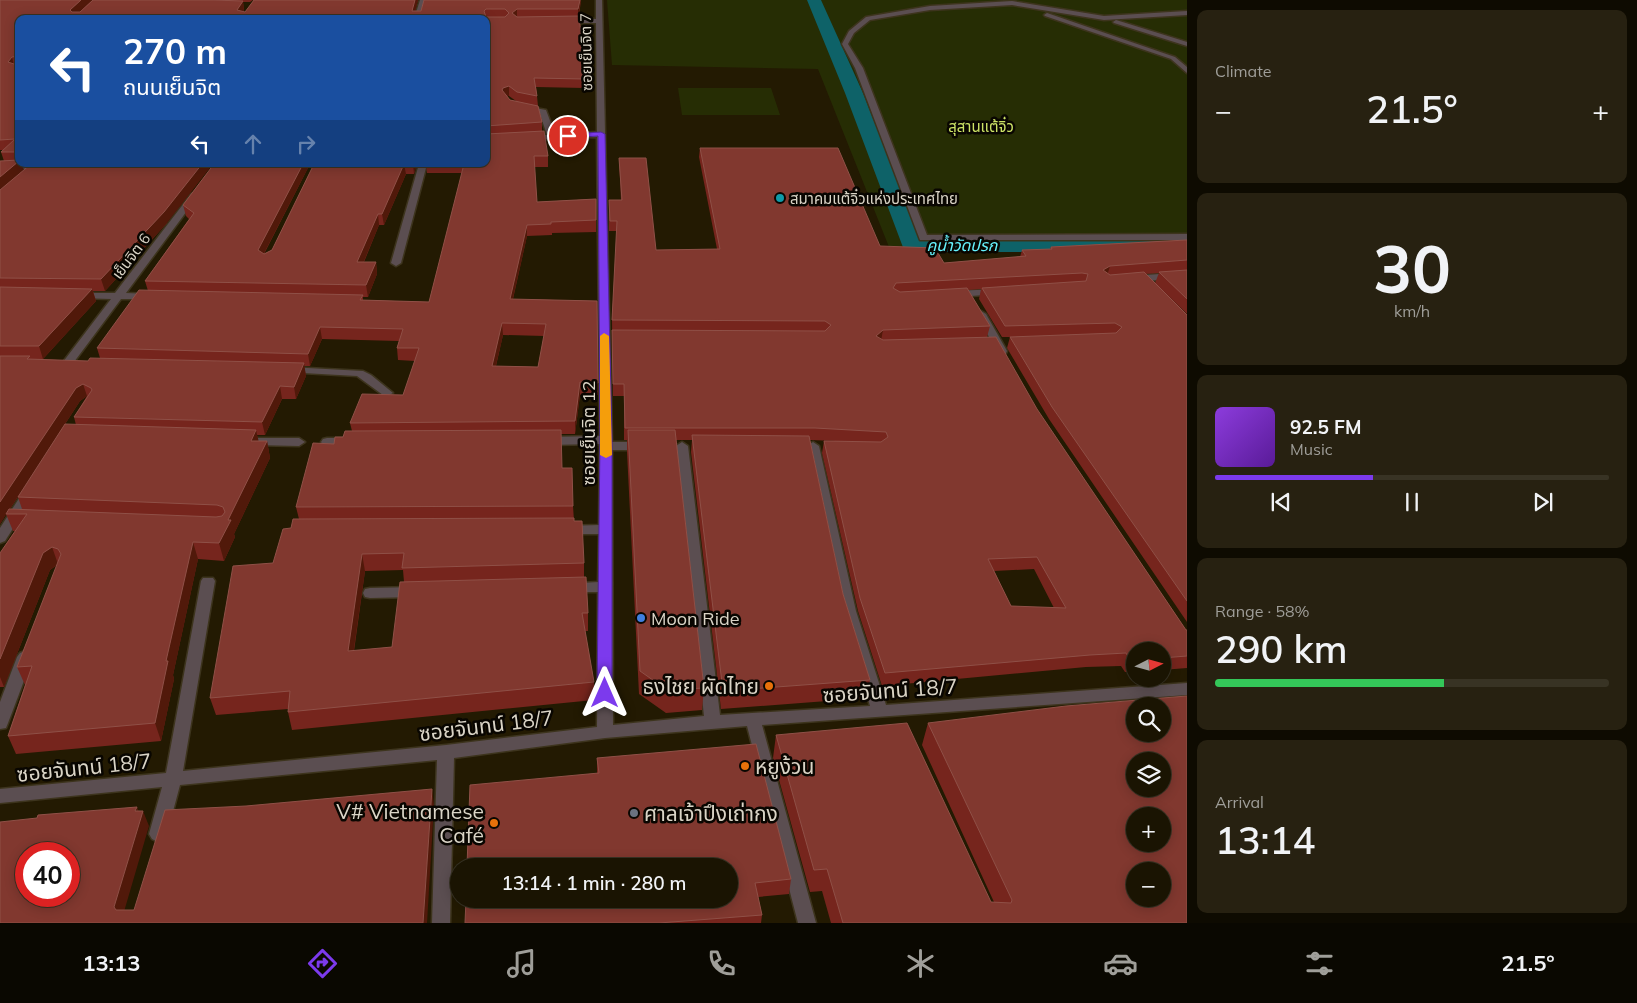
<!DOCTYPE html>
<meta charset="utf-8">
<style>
:root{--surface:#1a1402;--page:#272111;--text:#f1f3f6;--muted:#9f9e99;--line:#383324;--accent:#7c3aed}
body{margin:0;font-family:Mulish,"Noto Sans Thai",sans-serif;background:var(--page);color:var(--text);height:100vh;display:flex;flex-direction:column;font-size:19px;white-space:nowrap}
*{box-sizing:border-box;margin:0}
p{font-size:16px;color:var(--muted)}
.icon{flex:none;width:28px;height:28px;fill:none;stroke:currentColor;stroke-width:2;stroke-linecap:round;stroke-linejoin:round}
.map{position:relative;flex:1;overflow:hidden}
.side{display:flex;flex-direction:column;gap:10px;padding:10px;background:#0e0b01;width:450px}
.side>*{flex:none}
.top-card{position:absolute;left:15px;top:15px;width:475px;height:152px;border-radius:10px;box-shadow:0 2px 12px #0003,0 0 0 1px var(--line);background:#1a4fa0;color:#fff;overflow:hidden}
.needle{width:32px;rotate:84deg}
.controls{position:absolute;left:1126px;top:642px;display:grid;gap:10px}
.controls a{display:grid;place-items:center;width:45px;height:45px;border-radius:50%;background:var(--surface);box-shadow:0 2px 12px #0003,0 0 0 1px var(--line);font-size:25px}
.speed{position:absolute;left:15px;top:842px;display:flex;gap:10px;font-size:25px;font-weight:700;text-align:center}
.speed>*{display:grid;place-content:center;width:65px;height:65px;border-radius:50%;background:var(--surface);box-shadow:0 2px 12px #0003,0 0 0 1px var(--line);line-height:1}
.speed .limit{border:8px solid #d22;background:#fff;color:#111}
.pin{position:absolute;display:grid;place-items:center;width:42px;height:42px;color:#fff;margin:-21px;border:2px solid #fff;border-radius:50%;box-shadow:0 1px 5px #0007}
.me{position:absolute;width:55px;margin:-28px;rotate:0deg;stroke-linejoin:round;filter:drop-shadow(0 0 4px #0008)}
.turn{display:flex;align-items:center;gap:18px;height:105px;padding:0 25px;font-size:22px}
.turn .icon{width:65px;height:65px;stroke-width:2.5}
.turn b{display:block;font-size:35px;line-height:42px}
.lanes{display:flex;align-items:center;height:48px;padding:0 25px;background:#0003;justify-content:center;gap:25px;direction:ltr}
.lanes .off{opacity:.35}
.big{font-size:38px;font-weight:600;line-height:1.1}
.side .widget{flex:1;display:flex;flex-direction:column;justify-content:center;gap:8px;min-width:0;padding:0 18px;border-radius:10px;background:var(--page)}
.side .dial{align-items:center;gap:0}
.dial b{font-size:65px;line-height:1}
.song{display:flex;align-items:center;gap:15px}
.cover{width:60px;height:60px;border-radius:8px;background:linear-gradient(135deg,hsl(270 70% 55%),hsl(270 70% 35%))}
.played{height:5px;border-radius:2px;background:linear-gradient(90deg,var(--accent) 40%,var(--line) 40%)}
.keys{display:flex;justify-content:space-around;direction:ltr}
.heat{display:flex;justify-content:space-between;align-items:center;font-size:28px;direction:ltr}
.charge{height:8px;border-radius:4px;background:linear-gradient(90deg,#34c759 58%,var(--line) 0)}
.trip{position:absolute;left:450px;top:858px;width:288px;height:50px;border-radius:25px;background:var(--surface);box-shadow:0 2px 12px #0003,0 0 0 1px var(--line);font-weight:600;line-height:50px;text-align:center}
.tabs{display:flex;height:80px;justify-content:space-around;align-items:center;background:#0a0801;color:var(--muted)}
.tabs .icon{width:35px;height:35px}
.tabs .active{color:var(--accent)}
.tabs b{font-size:22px;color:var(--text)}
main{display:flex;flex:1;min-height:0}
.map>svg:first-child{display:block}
</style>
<main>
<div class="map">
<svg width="1187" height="923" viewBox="0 0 1187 923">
<rect width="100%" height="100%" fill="#231a02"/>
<g fill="#262d04">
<polygon points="607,0 1187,0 1187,249 891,252 818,69 612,65"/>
<polygon points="678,88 771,88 780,115 682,115"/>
</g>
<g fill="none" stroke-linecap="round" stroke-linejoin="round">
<polygon fill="#0e6268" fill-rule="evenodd" points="807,0 821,0 863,93 920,238 1187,238 1187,252 912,252 904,250 845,93"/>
<defs>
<g id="minor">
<polygon points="420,0 426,0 420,19 414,19"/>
<polygon points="596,0 602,0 612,442 644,442 650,446 644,450 612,450 613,725 704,716 676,446 682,442 688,446 720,715 870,706 842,611 807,446 813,442 819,446 856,611 886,705 1187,683 1187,695 762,725 816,923 798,923 747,726 605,738 454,758 450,923 432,923 437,760 180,785 167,834 164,839 158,842 152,839 149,834 162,787 0,803 0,789 166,773 201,581 203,578 213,578 215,581 183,771 446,745 597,727 598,592 565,592 563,588 565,584 598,582 599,534 565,534 560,533 558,530 560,527 565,526 599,525 600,444 546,445 540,441 546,437 600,436 597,137 526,140 526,136 529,136 547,135 540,114 520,108 524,106 546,110 555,134 597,132 596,23 562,23 559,21 562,19 596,19"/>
<polygon points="1012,1 1104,16 1187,11 1187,15 1104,20 1012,5 930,10 870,20 854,33 848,44 863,68 927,235 1187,234 1187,240 920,240 855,68 842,44 849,31 866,17 930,6"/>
<polygon points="1047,13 1175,57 1187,67 1187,73 1171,59 1045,16 1044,15"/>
<polygon points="1116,20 1187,42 1187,46 1114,23 1113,22"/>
<polygon points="0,164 73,164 69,167 0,170"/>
<polygon points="419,164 427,164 401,263 396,266 391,263"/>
<polygon points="194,193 198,196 126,293 150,294 154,295 155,297 154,299 121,299 71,366 63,366 61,364 63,362 111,299 77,298 72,295 73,293 115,293 191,194"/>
<polygon points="1187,272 1187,278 1132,282 1127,279 1132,276"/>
<polygon points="997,289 1001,290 1001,294 955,297 950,294 955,291"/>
<polygon points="981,311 986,314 1007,351 1006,353 1002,354 997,351 976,314"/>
<polygon points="289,367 363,371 371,375 393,393 387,396 383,395 357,376 285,372 283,370"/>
<polygon points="252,438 299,438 305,442 299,446 248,445 246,442"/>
<polygon points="327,438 351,438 357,442 351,446 323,445 321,442 323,439"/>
<polygon points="30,488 36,492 5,541 0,543 0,528 25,489"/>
<polygon points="415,587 420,588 422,592 420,596 415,597 370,598 365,597 363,593 365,589 370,588"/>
<polygon points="25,651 30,653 33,657 8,723 6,728 0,729 0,702 17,657 20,653"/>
</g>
</defs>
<use href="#minor" stroke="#3d341d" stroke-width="3"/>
<use href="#minor" fill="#5b4e51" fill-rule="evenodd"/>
</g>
<g fill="#76251d" fill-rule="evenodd">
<path d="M0 0H253L250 2H243L244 10 243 12H245L254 0H418L415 11 581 0 579 16 583 53H587V62L584 88 536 87 537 96 538 106 542 122V131L548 156V167H534L537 202 596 199V232L552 233V235L527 236 513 299 597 301 598 395H580L575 434H561L562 468 573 506 574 521 584 563V577L588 613V631H585L594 682V700L292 730 288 712V709L216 715 210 698 273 563 291 528 299 519 296 507 334 444 352 431 350 423 403 395 415 361 398 360 397 348 399 341 322 339 310 366H304L306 376 296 399H282L265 435H257L258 441H267L270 458 234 534 235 537 224 561 198 559 173 675 174 679 161 741 16 754 8 736 25 685 17 667 57 565 50 570 4 687H0V553L15 531H13L6 514 0 524V161H4L1 152 3 150H0ZM19 19H486V164H426L427 173H462L429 302 363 300V297H368L377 274 376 262H364L379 225H384L406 174H414L417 164H314L272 250 264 254 310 164H214L183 205 186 216 189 219 145 281 148 291 97 348 100 358 88 361 31 359H43L96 301 93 291H105L167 223 24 170 19 164ZM507 96H509L516 101 510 100ZM503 335 544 336 538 367 496 366ZM87 396 74 417 76 425 18 497 22 509H10L80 401ZM403 570 404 582 392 647 354 651 365 571Z"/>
<path d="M700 148 880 246 944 263 1020 257 1022 250 1050 249 1051 247 1187 240V314L1155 283 1159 273 1145 274 1186 314 1187 315V622L1049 419 1007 348 1010 337H1002L979 299 981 289 968 290 990 326 987 337 1186 630H1187V668L1162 670V651H1135V672H1125L1121 666 1086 667 882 686 858 611 822 453 824 441H836L810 440 843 594 870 680 866 698 721 709 691 452 692 440H676L704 688 702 710 666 713 639 694 627 452V440H624V396H613L612 320 617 231H609V200H621L619 158 656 250 717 249 699 157ZM1034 569 1054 608 1011 606 994 571Z"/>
<polygon points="928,723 1187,923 831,923 822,891 810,892 773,758 776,735 991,902 994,902 922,745"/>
<polygon points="597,758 791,879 789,894 758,897 762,915 761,923 465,923 597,773"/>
</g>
<g fill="#51190a">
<polygon points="81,0 93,0 72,19 70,10"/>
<polygon points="415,0 418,0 413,19 412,11"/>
<polygon points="580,0 581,0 578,17 578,9"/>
<polygon points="243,1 244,10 238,19 237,10"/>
<polygon points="517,9 517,18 512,13"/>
<polygon points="587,53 587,62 584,88 584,79"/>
<polygon points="12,57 14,66 8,62"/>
<polygon points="509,86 509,96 503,97 502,90 503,88"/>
<polygon points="19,161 19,164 22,164 24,170 0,191 0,177"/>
<polygon points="202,164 213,164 167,223 105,291 101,279"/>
<polygon points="303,164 310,164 260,261 258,250"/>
<polygon points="404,164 406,174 384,225 382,214"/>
<polygon points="413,164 417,164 414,174"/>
<polygon points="378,214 379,225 359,273 357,262"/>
<polygon points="527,225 527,236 510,311 510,299"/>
<polygon points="376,262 377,274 368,297 366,285"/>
<polygon points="1110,266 1107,276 1103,270"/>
<polygon points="92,289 96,301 43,359 39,346"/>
<polygon points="502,323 503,335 493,378 492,366"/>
<polygon points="320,327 322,339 310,366 308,354"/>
<polygon points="883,330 881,341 876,336"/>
<polygon points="304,363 306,376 296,399 294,387"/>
<polygon points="580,382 580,395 575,434 575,421"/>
<polygon points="83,384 87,396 80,401 0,524 0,502 76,388"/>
<polygon points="280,386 282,399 265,435 262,422"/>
<polygon points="256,430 260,447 251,441"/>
<polygon points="267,441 270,458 234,534 235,537 224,561 219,543 228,520"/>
<polygon points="193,542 198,559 173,675 174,679 161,741 155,723 166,661"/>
<polygon points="52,547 58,564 50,570 4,687 0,677 0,659 43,553"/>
<polygon points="362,554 365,571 351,669 348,651"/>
<polygon points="432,789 434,805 427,923 423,923"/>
<polygon points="137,807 141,817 143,811 149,826 121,922 114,907"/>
</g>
<g fill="#81382f" stroke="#8f5047" fill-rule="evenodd">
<path d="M0 0H81L70 10 72 12H80L93 0H213L243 1 237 10 245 12 254 0H415L412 11H421L424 0H580L578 9H517L512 13 517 17 579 16 583 53H587L584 79 534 78 537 96 517 92 509 86 503 88 502 90 510 100 538 106 542 122 486 126V19H19V152H1L15 139 0 140ZM486 9H505L509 13 505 17H486L484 11ZM18 56 17 65 8 62 12 57Z"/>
<path d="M544 131 548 156H534L537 202 596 199V220L551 222V224L527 225 510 299 597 301 598 383 580 382 575 421 350 423 362 394 403 395 419 348H397L403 329 320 327 308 354 97 348 139 290 363 295 360 300 429 302 464 164H486V134ZM502 323 546 324 538 367 492 366Z"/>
<path d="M700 148H838L880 246 935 248 944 263 1026 256 1022 250 1052 249 1051 247 1187 240V260L1110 266 1103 270 1110 275 1144 272 1187 315V601L1052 407 1010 337 1116 333 1122 327 1115 323 1005 326 982 288 1086 281 1088 274 1082 273 896 283 893 288 900 292 967 288 990 326 883 330 876 336 883 340 996 337 1037 409 1186 630H1187V656L1162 658V651H1135V659L1130 660 1126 653 1090 655 885 673 860 598 824 441 881 442 888 437 886 432 815 428H625L624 384H613L612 330 825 331 831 325 825 321 612 320 617 221H610L609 200H622L619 158H646L656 250 720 249ZM1037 557 1066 608 1011 606 988 559Z"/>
<polygon points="19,160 19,161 0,177 0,161"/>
<polygon points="31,164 202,164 164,212 101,279 0,278 0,190"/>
<polygon points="214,164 303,164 258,250 264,254 272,250 314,164 404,164 382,214 378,214 357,262 376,262 366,285 145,281 194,213 183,205"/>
<polygon points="1187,270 1187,299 1159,272"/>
<polygon points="0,287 92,289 39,346 0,346"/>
<polygon points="0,356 30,356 27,359 88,361 90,358 304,363 294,387 280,386 262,422 74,417 92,390 91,388 83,384 76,388 0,502"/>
<polygon points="65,424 256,430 251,441 267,441 228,520 231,520 219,543 193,542 166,661 168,661 155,723 8,736 32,666 17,667 61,554 58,549 52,547 43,553 0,659 0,553 27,514 6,514 9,509 216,517 222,516 225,512 223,507 217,505 18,497"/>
<polygon points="561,430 562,468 572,468 573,506 296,507 313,443 334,444 335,437 343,437 345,431"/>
<polygon points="628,430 675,430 704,688 667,690 640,671"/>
<polygon points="692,435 809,436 843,594 870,680 723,691"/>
<polygon points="574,518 574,521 582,521 584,563 402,568 404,553 362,554 348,651 392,647 400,582 586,577 588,613 582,613 594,682 288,712 290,691 210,698 233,566 273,563 283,529 291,528 293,519"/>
<path d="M1187 696V923H843L827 869 814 870 776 735 907 723 991 902 1011 903 1012 900 928 723 1066 706ZM1135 706H1162V734H1135ZM1135 761H1162V789H1135ZM1135 816H1162V844H1135ZM1135 871H1162V899H1135Z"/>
<polygon points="756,744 791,879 755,883 762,915 659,923 465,923 466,899 729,899 729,866 467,866 470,785 599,773 597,758"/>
<path d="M432 789 423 923H0V822L37 818 38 815 137 807 135 811H143L114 907 116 910H134L165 810 246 806ZM26 854H69V896H26Z"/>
</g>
<polygon fill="#7c3aed" stroke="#51269a" points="601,132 605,134 612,440 612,693 610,697 605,699 600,697 597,693 600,440 598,136 568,138 565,136 568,134"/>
<polygon fill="#f59e0b" points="604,333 609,336 612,455 606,458 600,455 600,336"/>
<circle fill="#0f9aa8" stroke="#090601" stroke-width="2" cx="780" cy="198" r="5"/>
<circle fill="#3f7fe0" stroke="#090601" stroke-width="2" cx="641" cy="618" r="5"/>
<g fill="#e8710a" stroke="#090601" stroke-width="2">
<circle cx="769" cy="686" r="5"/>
<circle cx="745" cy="766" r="5"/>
<circle cx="494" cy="823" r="5"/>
</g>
<circle fill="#6b7280" stroke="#090601" stroke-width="2" cx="634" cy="813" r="5"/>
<g text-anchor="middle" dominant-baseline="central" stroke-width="5" stroke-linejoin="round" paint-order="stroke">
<g font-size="15" fill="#dad4c6" stroke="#090601">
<text transform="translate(586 52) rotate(-91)">ซอยเย็นจิต 7</text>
<text transform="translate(131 256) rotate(-53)">เย็นจิต 6</text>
</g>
<g font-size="15" fill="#cde366" stroke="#090601">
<text x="981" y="126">สุสานแต้จิ๋ว</text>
</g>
<g font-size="15" fill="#dad4c6" stroke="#090601" text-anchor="start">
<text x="790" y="198">สมาคมแต้จิ๋วแห่งประเทศไทย</text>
</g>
<g font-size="16" font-style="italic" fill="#66f3fe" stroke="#090601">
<text x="962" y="245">คูน้ำวัดปรก</text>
</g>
<g font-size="18" fill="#dad4c6" stroke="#090601">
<text transform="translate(588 433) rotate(-90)">ซอยเย็นจิต 12</text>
</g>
<g font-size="18" fill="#dad4c6" stroke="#090601" text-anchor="start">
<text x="651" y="618">Moon Ride</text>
</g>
<g font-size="21" fill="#dad4c6" stroke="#090601" text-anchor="end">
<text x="759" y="686">ธงไชย ผัดไทย</text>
<text x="755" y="766" text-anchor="start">หยูง้วน</text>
<text x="484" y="811">V# Vietnamese<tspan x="484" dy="24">Café</tspan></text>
<text x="644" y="813" text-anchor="start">ศาลเจ้าปึงเถ่ากง</text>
</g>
<g font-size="21" fill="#dad4c6" stroke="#090601">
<text transform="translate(890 690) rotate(-4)">ซอยจันทน์ 18/7</text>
<text transform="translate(486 725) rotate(-7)">ซอยจันทน์ 18/7</text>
<text transform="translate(84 767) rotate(-6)">ซอยจันทน์ 18/7</text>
</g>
</g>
</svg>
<div class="controls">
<a><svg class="needle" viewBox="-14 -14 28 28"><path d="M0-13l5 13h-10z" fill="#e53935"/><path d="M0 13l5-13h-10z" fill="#9f9e99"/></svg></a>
<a><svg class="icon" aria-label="search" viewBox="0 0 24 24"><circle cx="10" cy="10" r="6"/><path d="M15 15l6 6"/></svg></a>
<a><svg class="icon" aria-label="layers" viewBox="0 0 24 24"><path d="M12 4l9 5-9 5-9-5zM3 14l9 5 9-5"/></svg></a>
<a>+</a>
<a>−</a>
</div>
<div class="speed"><div class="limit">40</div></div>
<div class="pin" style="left:568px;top:136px;background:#d93025"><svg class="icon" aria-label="arrive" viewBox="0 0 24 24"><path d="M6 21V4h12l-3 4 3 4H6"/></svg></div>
<svg class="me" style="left:605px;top:693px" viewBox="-20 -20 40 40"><path d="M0-17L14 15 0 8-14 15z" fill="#7c3aed" stroke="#fff" stroke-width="4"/></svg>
<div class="trip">13:14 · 1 min · 280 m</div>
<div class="top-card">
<div class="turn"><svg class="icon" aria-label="left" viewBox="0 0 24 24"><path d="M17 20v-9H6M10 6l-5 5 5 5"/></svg><div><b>270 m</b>ถนนเย็นจิต</div></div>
<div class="lanes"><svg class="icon" aria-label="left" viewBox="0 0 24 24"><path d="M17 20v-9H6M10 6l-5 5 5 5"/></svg><svg class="icon off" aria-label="ahead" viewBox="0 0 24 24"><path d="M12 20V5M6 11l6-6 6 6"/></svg><svg class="icon off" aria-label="right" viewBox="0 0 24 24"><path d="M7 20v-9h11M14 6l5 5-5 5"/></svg></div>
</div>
</div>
<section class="side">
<div class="widget"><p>Climate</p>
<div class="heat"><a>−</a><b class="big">21.5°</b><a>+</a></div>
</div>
<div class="widget dial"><b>30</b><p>km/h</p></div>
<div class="widget">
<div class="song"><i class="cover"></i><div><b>92.5 FM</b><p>Music</p></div></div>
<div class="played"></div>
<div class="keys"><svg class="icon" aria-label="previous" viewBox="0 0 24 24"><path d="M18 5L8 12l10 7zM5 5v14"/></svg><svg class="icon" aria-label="pause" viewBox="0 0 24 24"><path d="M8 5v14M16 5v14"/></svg><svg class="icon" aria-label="next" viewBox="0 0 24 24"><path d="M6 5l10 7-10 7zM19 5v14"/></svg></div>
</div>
<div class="widget"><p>Range · 58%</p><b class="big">290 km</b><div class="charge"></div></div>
<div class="widget"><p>Arrival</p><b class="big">13:14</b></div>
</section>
</main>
<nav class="tabs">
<b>13:13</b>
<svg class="icon active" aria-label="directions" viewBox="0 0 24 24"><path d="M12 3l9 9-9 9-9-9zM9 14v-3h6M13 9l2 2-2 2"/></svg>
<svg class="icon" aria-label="music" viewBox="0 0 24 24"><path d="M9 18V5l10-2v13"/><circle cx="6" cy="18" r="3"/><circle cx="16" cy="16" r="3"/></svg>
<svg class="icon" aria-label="phone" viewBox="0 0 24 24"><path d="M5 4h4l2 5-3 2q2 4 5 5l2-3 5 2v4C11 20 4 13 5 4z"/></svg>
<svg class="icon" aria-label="climate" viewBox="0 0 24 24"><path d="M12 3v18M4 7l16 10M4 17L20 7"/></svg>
<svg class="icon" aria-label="car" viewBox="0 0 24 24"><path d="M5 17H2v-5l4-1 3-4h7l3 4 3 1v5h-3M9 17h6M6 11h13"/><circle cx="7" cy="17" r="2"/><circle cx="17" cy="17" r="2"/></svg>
<svg class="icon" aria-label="filters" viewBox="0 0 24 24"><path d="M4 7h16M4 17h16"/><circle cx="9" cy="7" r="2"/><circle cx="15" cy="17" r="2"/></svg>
<b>21.5°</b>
</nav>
